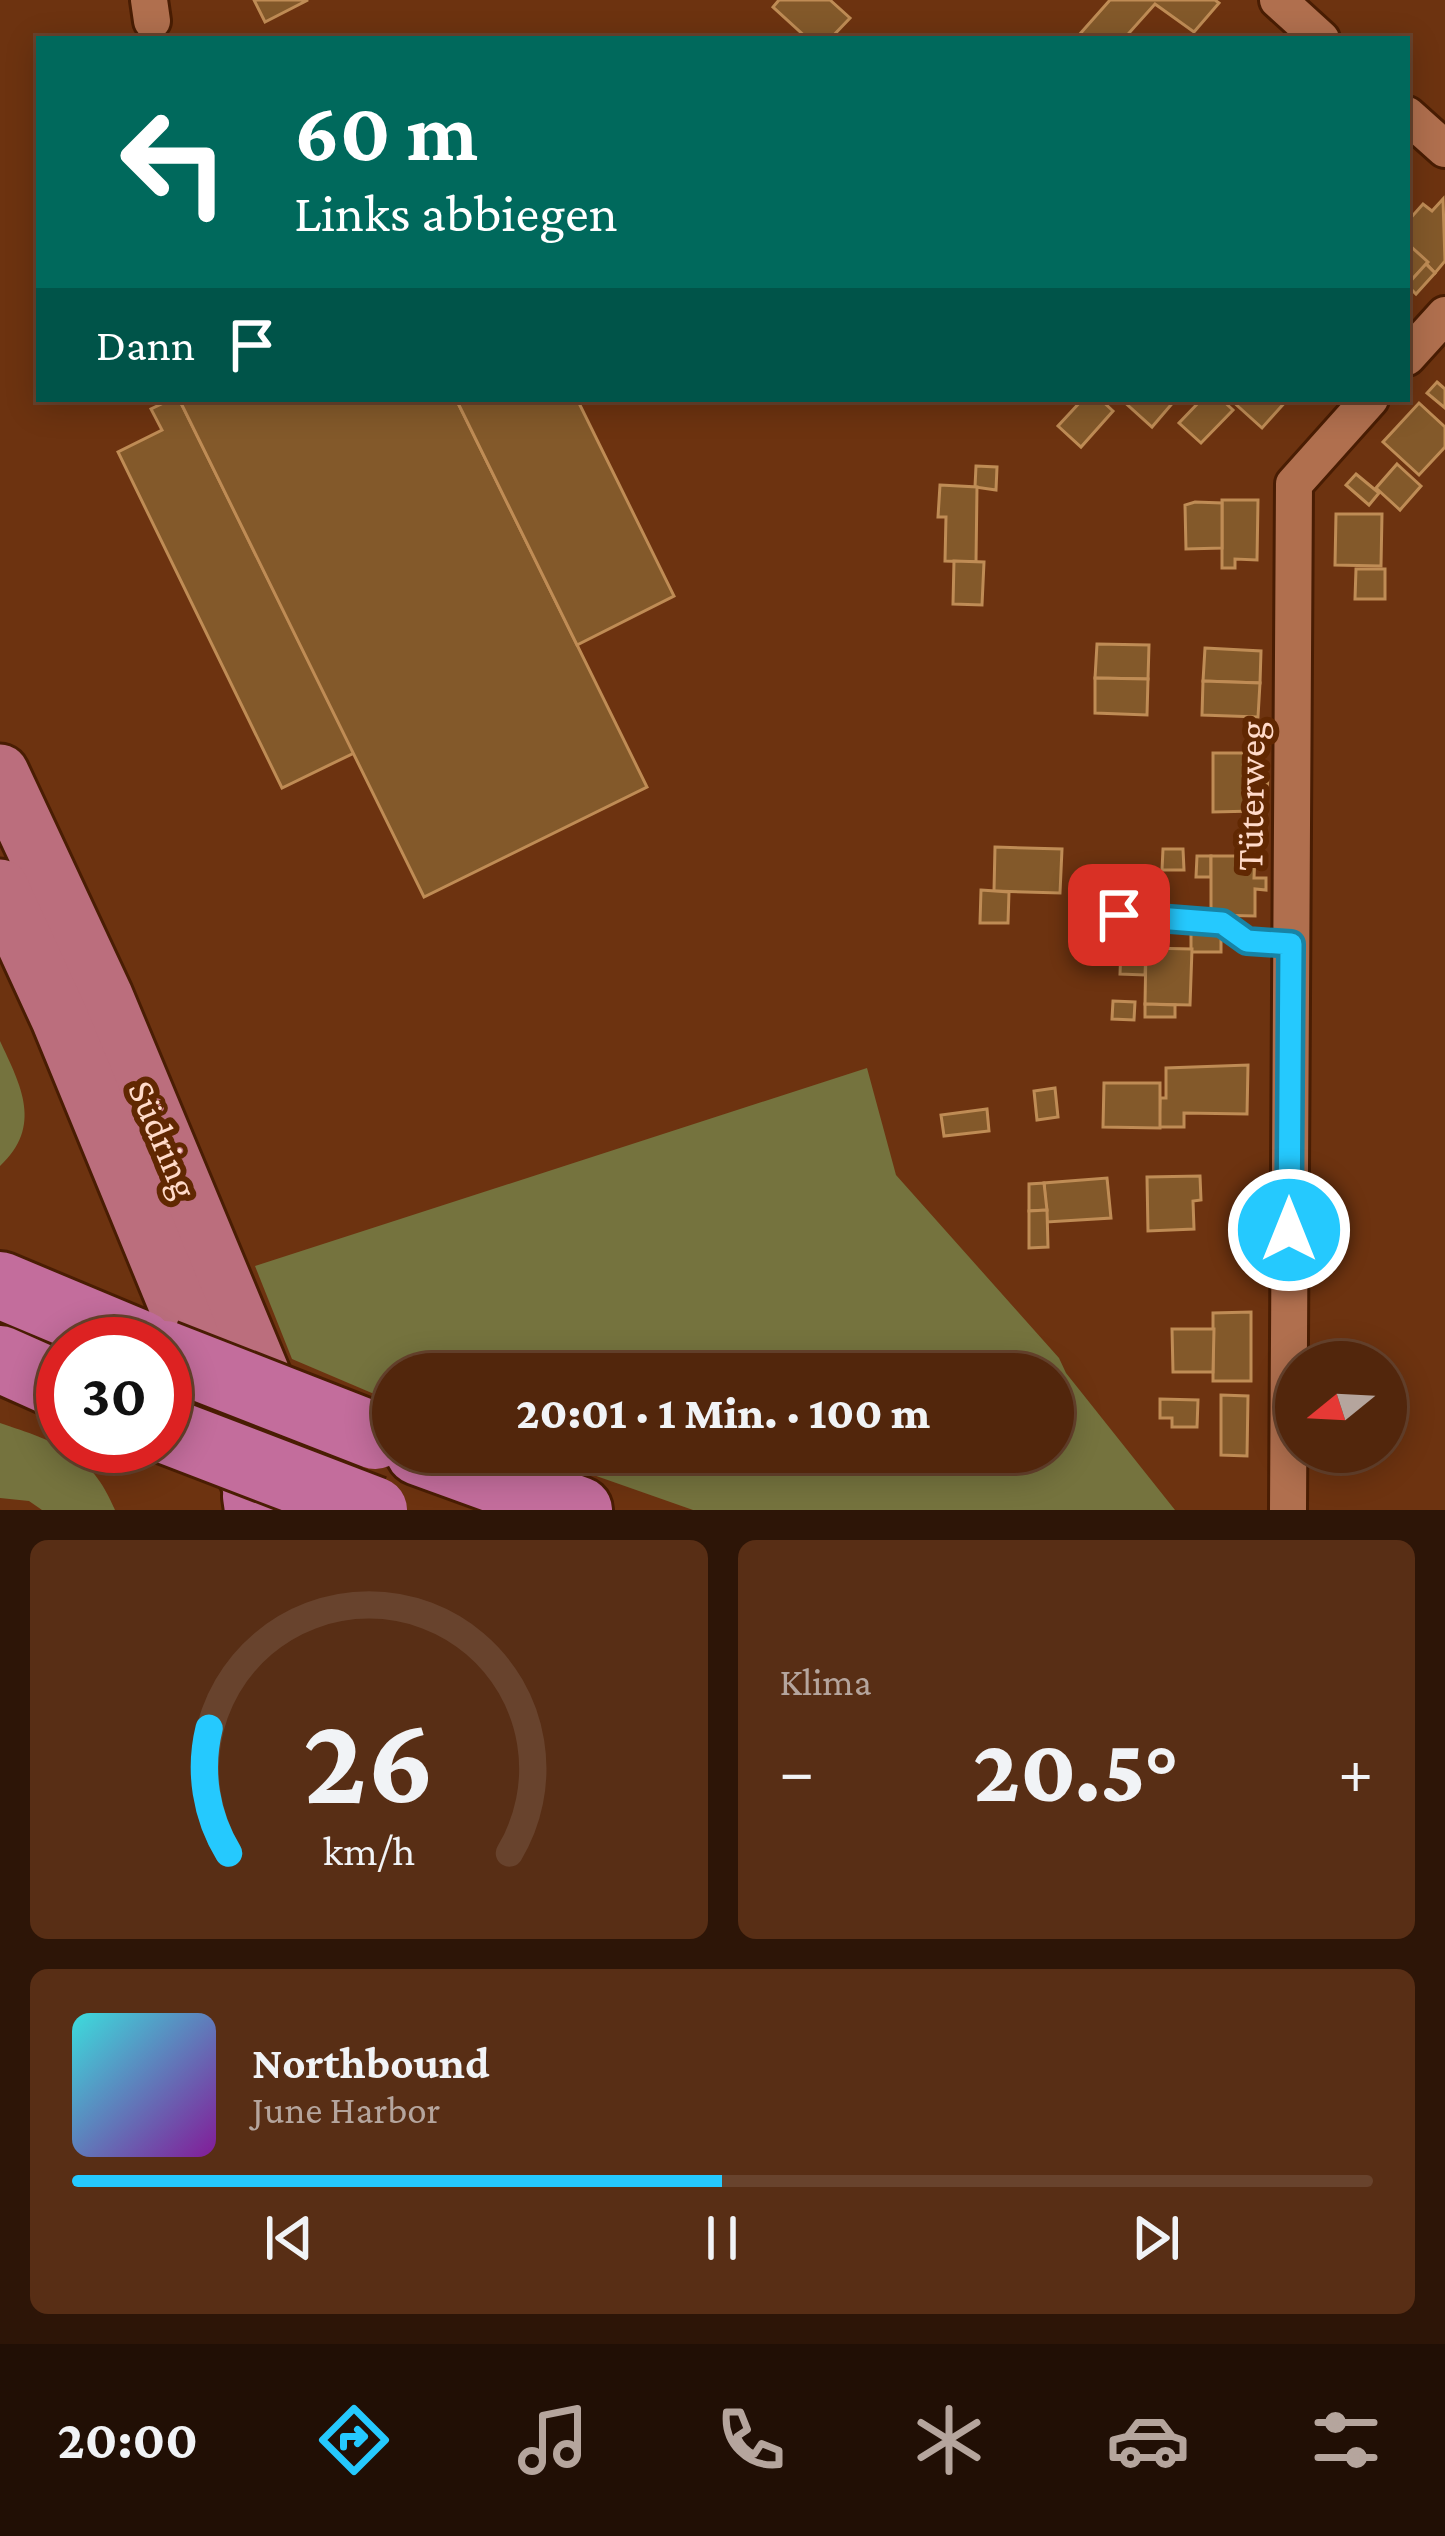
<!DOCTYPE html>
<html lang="de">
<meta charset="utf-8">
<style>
:root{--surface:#52260c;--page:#582e15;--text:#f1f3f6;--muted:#b5a59d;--line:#68432d;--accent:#25c9fe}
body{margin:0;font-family:"Crimson Pro",serif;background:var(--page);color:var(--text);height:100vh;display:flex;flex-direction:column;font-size:45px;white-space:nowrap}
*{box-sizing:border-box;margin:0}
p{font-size:39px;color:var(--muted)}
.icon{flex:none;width:66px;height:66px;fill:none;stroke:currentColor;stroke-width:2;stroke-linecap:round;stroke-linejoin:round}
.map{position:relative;height:1510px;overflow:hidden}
.details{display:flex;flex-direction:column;gap:30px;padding:30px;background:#2d1507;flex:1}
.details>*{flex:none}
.guide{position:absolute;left:36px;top:36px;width:1374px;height:366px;border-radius:0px;box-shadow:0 6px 30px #0003,0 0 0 3px var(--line);background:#00695c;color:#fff;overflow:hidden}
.needle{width:78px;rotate:252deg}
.controls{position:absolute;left:1275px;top:1341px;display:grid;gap:24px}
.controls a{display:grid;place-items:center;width:132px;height:132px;border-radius:50%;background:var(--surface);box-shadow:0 6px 30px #0003,0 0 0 3px var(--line);font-size:60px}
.speed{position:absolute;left:36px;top:1317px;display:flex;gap:24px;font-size:60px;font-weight:700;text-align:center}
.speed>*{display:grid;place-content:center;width:156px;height:156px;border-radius:50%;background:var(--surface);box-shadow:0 6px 30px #0003,0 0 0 3px var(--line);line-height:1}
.speed .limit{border:18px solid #d22;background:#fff;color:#111}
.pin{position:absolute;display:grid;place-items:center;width:102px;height:102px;color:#fff;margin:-51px;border-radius:24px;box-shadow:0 6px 18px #0006}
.me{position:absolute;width:132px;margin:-66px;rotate:0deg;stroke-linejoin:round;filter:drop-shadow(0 0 9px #0008)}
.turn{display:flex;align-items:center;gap:42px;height:252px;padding:0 60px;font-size:54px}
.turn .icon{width:156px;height:156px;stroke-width:2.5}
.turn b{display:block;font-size:84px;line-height:102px}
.then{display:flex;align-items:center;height:114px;padding:0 60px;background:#0003;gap:24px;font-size:45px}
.big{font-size:90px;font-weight:800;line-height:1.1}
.details .widget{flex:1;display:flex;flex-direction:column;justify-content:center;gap:18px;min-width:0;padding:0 42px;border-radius:18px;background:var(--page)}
.details .dial{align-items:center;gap:0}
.dial svg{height:312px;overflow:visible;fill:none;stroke:var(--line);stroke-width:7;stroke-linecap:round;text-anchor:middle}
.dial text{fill:var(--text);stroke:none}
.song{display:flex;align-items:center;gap:36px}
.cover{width:144px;height:144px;border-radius:18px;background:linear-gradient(135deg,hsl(180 70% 55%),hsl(290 70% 35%))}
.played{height:12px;border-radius:6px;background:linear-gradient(90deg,var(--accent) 50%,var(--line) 50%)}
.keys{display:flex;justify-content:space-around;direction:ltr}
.heat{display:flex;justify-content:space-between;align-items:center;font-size:66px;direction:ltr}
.details .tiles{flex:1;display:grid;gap:30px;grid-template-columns:1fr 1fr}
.widget:last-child{grid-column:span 2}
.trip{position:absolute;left:372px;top:1353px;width:702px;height:120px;border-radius:60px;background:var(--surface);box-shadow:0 6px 30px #0003,0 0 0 3px var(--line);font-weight:800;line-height:120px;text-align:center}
.menu{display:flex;height:192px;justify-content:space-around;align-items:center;background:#210f05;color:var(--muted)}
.menu .icon{width:84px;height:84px}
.menu .selected{color:var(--accent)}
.menu b{font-size:54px;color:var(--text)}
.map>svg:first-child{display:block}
</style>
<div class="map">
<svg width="1445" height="1510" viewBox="0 0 1445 1510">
<rect width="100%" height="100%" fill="#6d3310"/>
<g fill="#75733e">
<path d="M0 1041C21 1086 43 1126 0 1166Z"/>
<polygon points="867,1068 896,1175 1059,1358 1066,1373 1175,1510 693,1510 528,1452 1053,1452 1053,1374 393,1374 393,1402 292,1359 255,1266"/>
<path d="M0 1423C56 1442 91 1452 115 1510H42L29 1501 0 1498Z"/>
</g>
<g fill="#83592a" stroke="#bf8c55" stroke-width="3">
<polygon points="254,0 308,0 265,22"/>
<polygon points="779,0 830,0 850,18 830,39 808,39 773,7"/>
<polygon points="1110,0 1215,0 1219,3 1194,32 1155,4 1129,33 1136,39 1083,39 1079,35"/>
<polygon points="1443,199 1445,261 1435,273 1407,243 1407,222 1423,204 1432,211"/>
<polygon points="1407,243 1428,262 1407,285"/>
<polygon points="1426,264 1435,273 1416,294 1407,285"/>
<polygon points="1437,382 1445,389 1445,408 1427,393"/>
<polygon points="172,399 179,399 354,753 282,788 118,452 162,430 151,409"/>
<polygon points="179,399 456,399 647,787 424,897"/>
<polygon points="456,399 577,399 674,596 577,645"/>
<polygon points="1083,399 1100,399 1113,411 1081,447 1058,426"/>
<polygon points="1121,399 1176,399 1152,427"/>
<polygon points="1202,399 1221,399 1233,410 1201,443 1179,423"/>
<polygon points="1230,399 1288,399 1262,428"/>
<polygon points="1419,403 1445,427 1445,447 1419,475 1383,442"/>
<polygon points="1397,464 1421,486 1400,510 1376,488"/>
<polygon points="976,466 997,467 996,490 975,487"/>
<polygon points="1356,474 1379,493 1369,505 1346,485"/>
<polygon points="940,485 977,487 976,562 945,561 946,517 938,517"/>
<polygon points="1222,500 1258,500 1257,560 1235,559 1235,568 1222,568"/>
<polygon points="1195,502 1222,503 1222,548 1186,549 1185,505"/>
<polygon points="1336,514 1382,514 1381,566 1335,565"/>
<polygon points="954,561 984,562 982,605 953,604"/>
<polygon points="1356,569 1385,569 1385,599 1355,599"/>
<polygon points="1097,644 1149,645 1148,679 1095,678"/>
<polygon points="1205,648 1261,651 1260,683 1203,681"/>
<polygon points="1095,678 1148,679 1147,715 1095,713"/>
<polygon points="1203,681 1260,683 1258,717 1202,715"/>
<polygon points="1213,753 1256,753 1256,775 1268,776 1267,792 1256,792 1255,811 1213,812"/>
<polygon points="995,847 1062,849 1060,893 994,891"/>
<polygon points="1163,849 1183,849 1184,870 1162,870"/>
<polygon points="1197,856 1211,856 1211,877 1196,877"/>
<polygon points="1211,856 1255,856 1254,878 1266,878 1266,890 1255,889 1255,916 1211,915"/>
<polygon points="981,890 1009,892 1008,923 980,923"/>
<polygon points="1191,930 1221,931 1221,952 1191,952"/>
<polygon points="1121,948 1146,948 1145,975 1120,974"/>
<polygon points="1146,948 1192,949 1190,1005 1145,1004"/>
<polygon points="1113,1001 1135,1002 1134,1020 1112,1019"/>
<polygon points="1145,1004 1175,1005 1175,1017 1145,1017"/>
<polygon points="1248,1065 1247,1114 1184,1113 1184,1127 1159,1127 1160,1098 1166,1098 1166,1068"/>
<polygon points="1104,1083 1160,1083 1160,1128 1103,1127"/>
<polygon points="1055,1088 1058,1117 1037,1120 1034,1091"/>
<polygon points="987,1109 989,1131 944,1136 941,1115"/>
<polygon points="1200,1176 1201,1200 1193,1201 1194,1229 1148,1231 1147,1177"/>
<polygon points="1107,1178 1111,1218 1047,1222 1044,1183"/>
<polygon points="1044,1183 1047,1210 1029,1211 1029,1184"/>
<polygon points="1047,1210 1048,1247 1029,1248 1029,1211"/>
<polygon points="1251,1312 1251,1381 1213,1381 1213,1313"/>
<polygon points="1172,1329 1214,1329 1213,1372 1173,1372"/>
<polygon points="1221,1395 1248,1396 1247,1456 1221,1455"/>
<polygon points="1160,1399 1198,1400 1197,1427 1172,1427 1172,1418 1160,1418"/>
</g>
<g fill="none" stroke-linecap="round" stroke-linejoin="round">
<defs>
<polyline id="lane" points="1119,915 1222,923 1247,941 1290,944"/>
<g id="street">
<polyline points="149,0 152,21"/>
<polyline points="1278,0 1321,39"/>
<polyline points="1407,115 1445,149"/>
<polyline points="1407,357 1445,315"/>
<polyline points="1288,1510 1294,484 1370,399"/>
</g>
<g id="primary">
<polyline points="0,773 104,996 281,1422"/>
<polyline points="0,888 60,1019 252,1487"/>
</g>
<g id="highway">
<polyline points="0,1285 141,1344"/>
<polyline points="0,1359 63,1387"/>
<polyline points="419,1452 579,1510"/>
<polyline points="256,1496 258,1510"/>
</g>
</defs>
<use href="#lane" stroke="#491d03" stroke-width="24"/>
<use href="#street" stroke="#491d03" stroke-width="42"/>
<use href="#primary" stroke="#491d03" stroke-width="63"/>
<use href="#highway" stroke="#491d03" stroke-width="72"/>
<use href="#lane" stroke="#b06f4e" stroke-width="18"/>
<use href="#street" stroke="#b06f4e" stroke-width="36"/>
<use href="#primary" stroke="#bb6e7d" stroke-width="57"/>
<use href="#highway" stroke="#c36d9c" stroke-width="66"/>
<defs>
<g id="highway-bridge">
<polyline points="165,1354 375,1436"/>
<polyline points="165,1430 374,1510"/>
</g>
</defs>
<use href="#highway-bridge" stroke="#491d03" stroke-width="72" stroke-linecap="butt"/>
<use href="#highway-bridge" stroke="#c36d9c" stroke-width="66"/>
</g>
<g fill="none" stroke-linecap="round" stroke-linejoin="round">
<defs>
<polyline id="route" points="1119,915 1222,923 1247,941 1291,944 1289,1230"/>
</defs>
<use href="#route" stroke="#1883a5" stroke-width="30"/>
<use href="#route" stroke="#25c9fe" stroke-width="21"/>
</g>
<g text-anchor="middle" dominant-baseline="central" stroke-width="12" stroke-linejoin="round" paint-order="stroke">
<g font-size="39" fill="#ffdac9" stroke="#612802">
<text transform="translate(1250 796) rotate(-89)">Tüterweg</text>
<text transform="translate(164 1139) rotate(67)">Südring</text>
</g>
</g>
</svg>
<div class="controls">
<a><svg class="needle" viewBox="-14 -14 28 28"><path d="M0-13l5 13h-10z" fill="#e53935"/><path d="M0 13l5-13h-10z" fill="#b5a59d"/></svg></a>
</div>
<div class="speed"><div class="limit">30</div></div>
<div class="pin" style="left:1119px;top:915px;background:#d93025"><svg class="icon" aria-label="arrive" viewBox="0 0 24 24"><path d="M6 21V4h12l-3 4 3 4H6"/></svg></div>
<svg class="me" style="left:1289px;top:1230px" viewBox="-20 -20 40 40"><circle r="17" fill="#25c9fe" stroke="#fff" stroke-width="3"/><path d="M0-11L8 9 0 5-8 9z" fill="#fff"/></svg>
<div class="trip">20:01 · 1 Min. · 100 m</div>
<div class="guide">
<div class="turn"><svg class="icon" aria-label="left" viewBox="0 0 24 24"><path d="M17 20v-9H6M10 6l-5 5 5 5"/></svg><div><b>60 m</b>Links abbiegen</div></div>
<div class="then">Dann<svg class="icon" aria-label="arrive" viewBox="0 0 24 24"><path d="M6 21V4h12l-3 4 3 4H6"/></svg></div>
</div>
</div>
<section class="details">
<div class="tiles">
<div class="widget dial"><svg viewBox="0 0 100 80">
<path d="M14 69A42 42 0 1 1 86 69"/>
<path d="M14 69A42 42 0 0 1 9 37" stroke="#25c9fe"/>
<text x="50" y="56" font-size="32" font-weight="700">26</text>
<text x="50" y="72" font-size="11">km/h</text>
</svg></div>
<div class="widget"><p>Klima</p>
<div class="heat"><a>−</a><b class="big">20.5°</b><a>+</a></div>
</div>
<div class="widget">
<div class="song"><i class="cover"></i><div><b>Northbound</b><p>June Harbor</p></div></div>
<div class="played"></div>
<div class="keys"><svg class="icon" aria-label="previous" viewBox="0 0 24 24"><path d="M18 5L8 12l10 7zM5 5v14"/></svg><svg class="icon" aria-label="pause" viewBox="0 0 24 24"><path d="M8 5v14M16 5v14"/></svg><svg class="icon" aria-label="next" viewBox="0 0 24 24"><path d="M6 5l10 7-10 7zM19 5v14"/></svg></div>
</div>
</div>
</section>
<nav class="menu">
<b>20:00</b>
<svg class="icon selected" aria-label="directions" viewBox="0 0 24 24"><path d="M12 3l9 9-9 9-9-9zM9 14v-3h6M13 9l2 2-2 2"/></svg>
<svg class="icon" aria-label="music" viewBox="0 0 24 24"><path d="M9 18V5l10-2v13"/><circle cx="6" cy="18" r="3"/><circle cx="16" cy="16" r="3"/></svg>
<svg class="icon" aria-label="phone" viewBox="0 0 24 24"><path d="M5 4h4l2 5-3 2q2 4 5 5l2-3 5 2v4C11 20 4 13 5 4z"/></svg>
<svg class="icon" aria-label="climate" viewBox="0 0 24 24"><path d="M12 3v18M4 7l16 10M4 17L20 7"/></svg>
<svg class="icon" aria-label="car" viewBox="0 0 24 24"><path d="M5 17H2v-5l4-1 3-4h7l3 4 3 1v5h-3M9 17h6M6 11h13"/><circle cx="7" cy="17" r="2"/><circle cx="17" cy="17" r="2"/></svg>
<svg class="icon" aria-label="filters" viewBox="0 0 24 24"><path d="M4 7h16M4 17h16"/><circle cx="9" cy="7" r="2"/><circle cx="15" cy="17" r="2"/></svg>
</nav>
